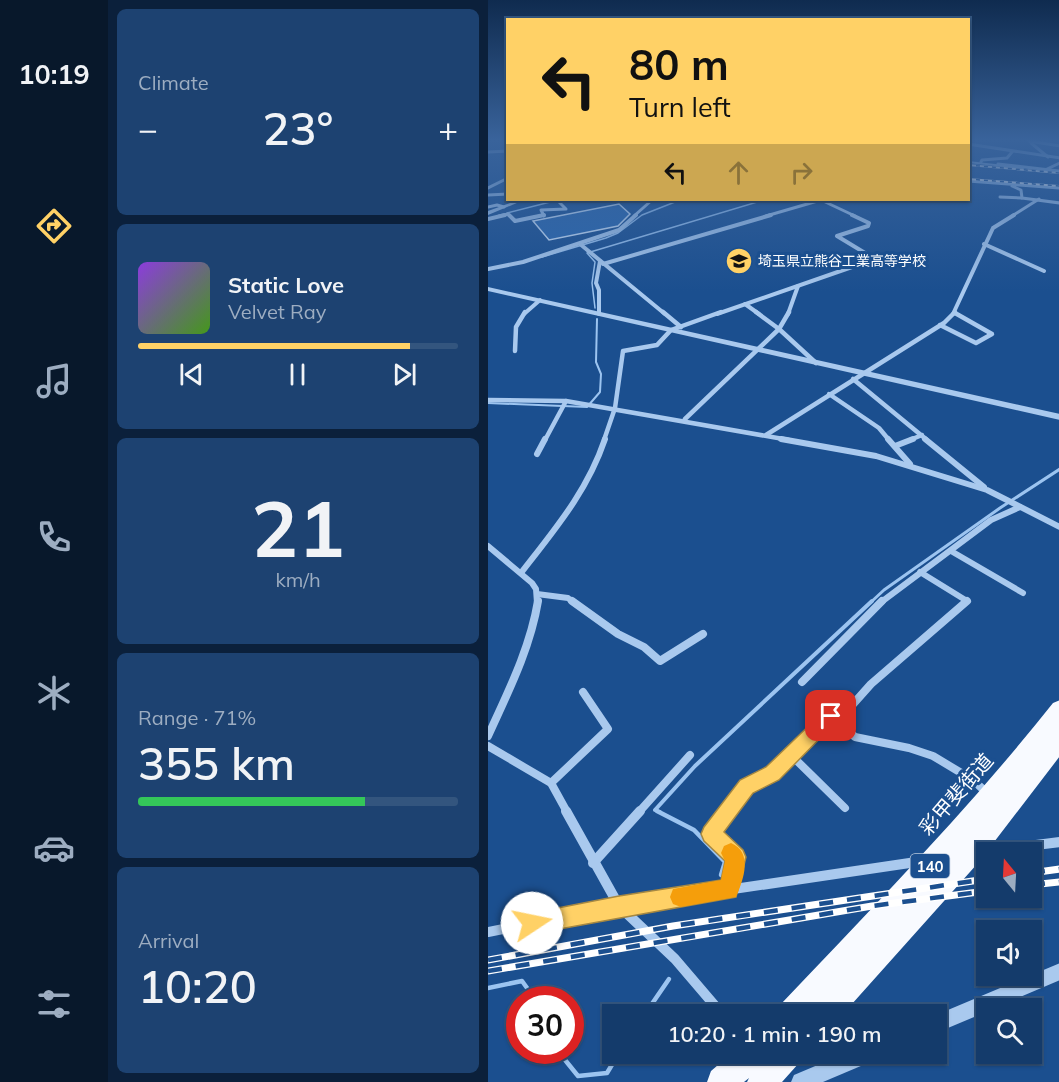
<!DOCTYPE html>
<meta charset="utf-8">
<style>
:root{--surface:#143b6b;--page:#1d4271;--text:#f1f3f6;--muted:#9dadc1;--line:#33557e;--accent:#ffd166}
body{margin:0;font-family:Mulish,"Noto Sans JP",sans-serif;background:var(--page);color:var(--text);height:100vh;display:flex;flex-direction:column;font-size:22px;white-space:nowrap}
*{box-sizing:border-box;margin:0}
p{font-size:20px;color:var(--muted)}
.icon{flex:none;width:33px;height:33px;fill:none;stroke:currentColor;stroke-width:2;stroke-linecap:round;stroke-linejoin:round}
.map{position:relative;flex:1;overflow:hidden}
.sheet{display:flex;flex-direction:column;gap:9px;padding:9px;background:#0b203b;width:380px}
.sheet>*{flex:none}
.banner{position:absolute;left:18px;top:18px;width:464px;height:183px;border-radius:0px;box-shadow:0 2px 4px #0004,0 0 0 2px var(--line);background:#ffd166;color:#111;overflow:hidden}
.needle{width:39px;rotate:342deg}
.buttons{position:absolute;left:488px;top:842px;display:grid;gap:12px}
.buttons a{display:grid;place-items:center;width:66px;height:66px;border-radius:0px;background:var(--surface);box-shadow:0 2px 4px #0004,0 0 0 2px var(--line);font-size:30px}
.speed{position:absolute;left:18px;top:986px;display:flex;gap:12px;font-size:30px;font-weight:700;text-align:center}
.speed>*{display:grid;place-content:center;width:78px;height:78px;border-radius:50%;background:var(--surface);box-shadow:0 2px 4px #0004,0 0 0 2px var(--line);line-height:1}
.speed .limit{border:9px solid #d22;background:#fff;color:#111}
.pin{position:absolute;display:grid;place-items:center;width:51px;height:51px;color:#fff;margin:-26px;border-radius:12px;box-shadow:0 3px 9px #0006}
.me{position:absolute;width:66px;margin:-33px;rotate:79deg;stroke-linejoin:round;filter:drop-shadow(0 0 4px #0008)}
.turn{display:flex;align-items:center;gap:21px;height:126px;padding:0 24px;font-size:27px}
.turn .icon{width:78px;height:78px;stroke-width:2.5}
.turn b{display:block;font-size:42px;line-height:51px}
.lanes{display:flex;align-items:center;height:57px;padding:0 24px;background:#0003;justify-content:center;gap:30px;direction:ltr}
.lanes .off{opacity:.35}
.big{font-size:45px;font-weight:600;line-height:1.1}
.sheet .tile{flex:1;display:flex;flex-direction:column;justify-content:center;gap:9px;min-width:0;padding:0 21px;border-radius:9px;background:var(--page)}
.sheet .dial{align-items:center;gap:0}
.dial b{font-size:78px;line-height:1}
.song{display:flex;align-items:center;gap:18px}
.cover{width:72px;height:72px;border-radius:9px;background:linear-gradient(135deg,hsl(270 70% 55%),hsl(100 70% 35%))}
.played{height:6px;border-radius:3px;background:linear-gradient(90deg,var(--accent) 85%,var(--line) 85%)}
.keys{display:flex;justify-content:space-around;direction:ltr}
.heat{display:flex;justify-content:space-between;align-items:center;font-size:33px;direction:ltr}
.charge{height:9px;border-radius:4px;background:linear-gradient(90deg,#34c759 71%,var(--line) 0)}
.trip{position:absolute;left:114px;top:1004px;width:345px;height:60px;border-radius:0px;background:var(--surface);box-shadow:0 2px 4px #0004,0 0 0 2px var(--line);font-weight:600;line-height:60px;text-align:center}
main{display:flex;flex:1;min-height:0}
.tab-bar{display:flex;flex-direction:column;width:108px;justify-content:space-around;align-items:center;background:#08182b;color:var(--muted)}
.tab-bar .icon{width:42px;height:42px}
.tab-bar .selected{color:var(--accent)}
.tab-bar b{font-size:27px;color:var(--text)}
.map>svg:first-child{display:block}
</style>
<main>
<nav class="tab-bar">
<b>10:19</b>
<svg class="icon selected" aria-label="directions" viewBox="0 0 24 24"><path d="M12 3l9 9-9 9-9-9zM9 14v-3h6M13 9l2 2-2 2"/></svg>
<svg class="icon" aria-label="music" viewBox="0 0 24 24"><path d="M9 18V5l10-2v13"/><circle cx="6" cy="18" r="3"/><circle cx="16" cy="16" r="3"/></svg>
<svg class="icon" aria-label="phone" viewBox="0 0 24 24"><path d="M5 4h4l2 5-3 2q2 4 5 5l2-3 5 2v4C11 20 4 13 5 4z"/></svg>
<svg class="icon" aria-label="climate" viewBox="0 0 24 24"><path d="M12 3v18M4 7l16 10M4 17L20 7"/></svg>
<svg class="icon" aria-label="car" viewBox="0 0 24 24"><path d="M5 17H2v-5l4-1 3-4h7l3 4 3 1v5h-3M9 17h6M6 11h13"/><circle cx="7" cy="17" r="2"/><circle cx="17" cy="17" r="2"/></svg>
<svg class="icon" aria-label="filters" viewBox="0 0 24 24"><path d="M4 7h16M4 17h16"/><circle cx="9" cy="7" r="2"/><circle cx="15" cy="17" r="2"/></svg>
</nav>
<section class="sheet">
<div class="tile"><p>Climate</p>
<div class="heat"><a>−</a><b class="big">23°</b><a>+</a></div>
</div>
<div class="tile">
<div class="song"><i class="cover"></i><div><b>Static Love</b><p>Velvet Ray</p></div></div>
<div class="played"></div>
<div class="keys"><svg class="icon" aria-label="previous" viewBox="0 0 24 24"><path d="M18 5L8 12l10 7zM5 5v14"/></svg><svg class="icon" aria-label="pause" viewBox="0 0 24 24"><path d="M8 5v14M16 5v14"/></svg><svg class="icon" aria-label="next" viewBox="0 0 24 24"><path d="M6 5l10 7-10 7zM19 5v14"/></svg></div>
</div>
<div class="tile dial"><b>21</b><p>km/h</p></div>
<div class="tile"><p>Range · 71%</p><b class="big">355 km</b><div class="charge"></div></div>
<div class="tile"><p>Arrival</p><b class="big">10:20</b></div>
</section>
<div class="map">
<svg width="572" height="1082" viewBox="0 0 572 1082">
<rect width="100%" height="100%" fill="#1b4f8f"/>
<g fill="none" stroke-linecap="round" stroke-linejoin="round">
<g stroke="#9cc4f0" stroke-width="1.5">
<polyline points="19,213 70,200"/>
<polyline points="54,257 118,238 130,233 154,215 192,200"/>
<polyline points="107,308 104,283 107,262 99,253 276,200"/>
</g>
<polyline stroke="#9cc4f0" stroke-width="2" points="0,403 99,407 112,392 113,374 108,362 109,319"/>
<polyline stroke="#9cc4f0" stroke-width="3" points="382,603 396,590 512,508 572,469"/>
<polyline stroke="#9cc4f0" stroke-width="4" points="172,812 167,810 207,766 384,601"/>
<g stroke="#9cc4f0" stroke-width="4.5">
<polyline points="169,811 206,830 237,862 233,875"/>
<polyline points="0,988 34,981 47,999"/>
<polyline points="157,1014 181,979"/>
<polyline points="69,1050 90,1076 119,1073 131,1053"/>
</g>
</g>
<polygon fill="#2a66ad" stroke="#cfe3fa" stroke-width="1.5" points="131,204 142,214 130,226 61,240 45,221"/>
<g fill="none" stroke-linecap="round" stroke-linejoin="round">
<g stroke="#a9c9ee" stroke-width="3">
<polyline points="541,141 572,146"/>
<polyline points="543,143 560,157"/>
<polyline points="480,144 572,158"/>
<polyline points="0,152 20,151"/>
<polyline points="493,162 494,160 519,158 524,152"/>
<polyline points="510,164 572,171"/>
<polyline points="557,170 572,163"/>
<polyline points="480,181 572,188"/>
<polyline points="524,186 533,190 534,198 572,203"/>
<polyline points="0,188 20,178"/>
<polyline points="0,195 20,194"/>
<polyline points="512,197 534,198"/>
<polyline points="333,200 367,216"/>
<polyline points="0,207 9,205 16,207"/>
<polyline points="11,216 20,214 22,216"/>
<polyline points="56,216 53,210 78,209 70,201 72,200"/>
<polyline points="146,216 164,200"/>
<polyline points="278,216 333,200"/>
<polyline points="524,216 551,199"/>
</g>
<g stroke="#a9c9ee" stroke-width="4">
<polyline points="21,215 27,221 56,215"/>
<polyline points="0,219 17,215"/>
<polyline points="92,244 177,314"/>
<polyline points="496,244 556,271"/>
<polyline points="115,264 283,215"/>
<polyline points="0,269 35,262 131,230 148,215"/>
<polyline points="257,304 271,314"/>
<polyline points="36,314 52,300"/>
<polyline points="111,314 111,290 108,283 112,261"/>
<polyline points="229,314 387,259 349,236 380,226 381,223 364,215"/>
<polyline points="300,314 310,286"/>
<polyline points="465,314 505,228 526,215"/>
</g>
<g stroke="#a9c9ee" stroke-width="4.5">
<polyline points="175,312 193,327"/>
<polyline points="268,312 291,329 328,363"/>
<polyline points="452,325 488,343 504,334 467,313"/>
<polyline points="27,351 28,327 37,312"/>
<polyline points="365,379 439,440"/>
<polyline points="341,394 391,428 401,440"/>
<polyline points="0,400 78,401 301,440"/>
<polyline points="197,419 291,329 301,312"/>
<polyline points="278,435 456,323 467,312"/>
<polyline points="57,440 78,401"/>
<polyline points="116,440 127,408 135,351 169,345 183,330 233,312"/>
<polyline points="422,440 434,435"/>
</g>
<g stroke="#a9c9ee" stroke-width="6">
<polyline points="293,439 388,456 499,490 572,527"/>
<polyline points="400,439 422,464"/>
<polyline points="437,439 496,487"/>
<polyline points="407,446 425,439"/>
<polyline points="49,454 57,439"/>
<polyline points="0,546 44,583 48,589 49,603"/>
<polyline points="463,551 535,593"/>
<polyline points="432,572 479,601 477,603"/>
<path d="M33 573C67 529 99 492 117 439"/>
<polyline points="49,594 80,598 86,603"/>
<polyline points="392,603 503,520 532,507"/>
</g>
<g stroke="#a9c9ee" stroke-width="8">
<polyline points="84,601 130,634 156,647 172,661 215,634"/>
<polyline points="314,682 394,601"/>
<polyline points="350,721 383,684 479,601"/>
<path d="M0 736C20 692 42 649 50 601"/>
<polyline points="0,746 63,783 79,812"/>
<polyline points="303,755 357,808"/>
<polyline points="63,783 120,729 95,692"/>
<polyline points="151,812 202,755"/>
<polyline points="239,812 258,787 285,774 343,715 367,737 421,748 445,756 485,780 499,793"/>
</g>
<g stroke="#a9c9ee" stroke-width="10">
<polyline points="78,811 131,906 187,959 234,1014"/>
<polyline points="240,811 223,833 248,857 241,889"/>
<polyline points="492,852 572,842"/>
<polyline points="105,863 152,811"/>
<polyline points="0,932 131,906 435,861"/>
</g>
<g fill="#a9c9ee" fill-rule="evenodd">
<polygon points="480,161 535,167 537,168 535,169 480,163"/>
<polygon points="30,200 36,200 0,215 0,211"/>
<polygon points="0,287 572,414 572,420 0,291"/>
<polygon points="572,963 572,980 506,1008 498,1008 498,1012 448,1033 448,1015"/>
<polygon points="355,988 361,991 369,1014 351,1014 346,997 349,991"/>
<polygon points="358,1053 389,1053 387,1060 335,1082 303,1082 306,1075"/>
</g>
<g fill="#f8faff" fill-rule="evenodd">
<path d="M572 700V756L490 863 355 1014H289L293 1004C386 906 481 809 565 703Z"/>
<polygon points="244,1053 316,1053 311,1063 294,1082 259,1082 261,1078 256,1082 219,1082 223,1071"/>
</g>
<defs>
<g id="rail-far1">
<polyline points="480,165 572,173"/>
<polyline points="480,179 572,186"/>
</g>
<g id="rail">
<polyline points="543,873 572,869"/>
<polyline points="543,885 572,882"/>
<polyline points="0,960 185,926 498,879"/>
<polyline points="0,971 384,906 498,891"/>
</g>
</defs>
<use href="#rail-far1" stroke="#fff" stroke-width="2"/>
<use href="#rail" stroke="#fff" stroke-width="7"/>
<use href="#rail-far1" stroke="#1b4f8f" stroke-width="1.5" stroke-dasharray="4" stroke-linecap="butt"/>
<use href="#rail" stroke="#1b4f8f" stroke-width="4.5" stroke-dasharray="14" stroke-linecap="butt"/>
</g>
<linearGradient id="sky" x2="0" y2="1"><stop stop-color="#0f2b4f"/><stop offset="0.48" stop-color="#39639b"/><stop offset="1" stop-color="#39639b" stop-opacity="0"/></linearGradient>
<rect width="572" height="291" fill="url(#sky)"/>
<polygon fill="#ffd166" stroke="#a68842" stroke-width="1.5" points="343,707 349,710 351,716 349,721 291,780 265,793 236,832 255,850 258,857 248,897 44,934 36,931 33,923 36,916 44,913 131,896 233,880 237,861 216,841 213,834 216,827 252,780 278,767 337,710"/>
<path fill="#f59e0b" d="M243 843C265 852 256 879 248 897L193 907 185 904 182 897 185 889 233 880 237 861 233 853 236 846Z"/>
<defs>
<symbol id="school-disc" viewBox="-11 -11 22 22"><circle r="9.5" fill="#ffd166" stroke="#1b4f8f"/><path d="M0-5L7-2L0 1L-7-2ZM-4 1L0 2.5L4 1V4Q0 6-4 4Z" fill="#111"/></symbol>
</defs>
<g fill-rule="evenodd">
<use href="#school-disc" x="236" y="246" width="30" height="30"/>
</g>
<g text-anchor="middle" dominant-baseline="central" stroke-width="6" stroke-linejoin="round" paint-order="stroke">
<g font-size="14" fill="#fff" stroke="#1b4f8f" text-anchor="start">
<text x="270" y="261">埼玉県立熊谷工業高等学校</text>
</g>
<rect fill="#1b4f8f" stroke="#bbcadd" stroke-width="1.5" x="422.5" y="854" width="39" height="24" rx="4.5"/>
<g font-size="15" font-weight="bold" fill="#fff">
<text x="442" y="866">140</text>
</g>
<g font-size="20" fill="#fff" stroke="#1b4f8f">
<text transform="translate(468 794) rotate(-49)">彩甲斐街道</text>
</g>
</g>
</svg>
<div class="buttons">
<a><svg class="needle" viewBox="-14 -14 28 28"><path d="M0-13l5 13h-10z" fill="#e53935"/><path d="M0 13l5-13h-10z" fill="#9dadc1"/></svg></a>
<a><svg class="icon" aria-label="sound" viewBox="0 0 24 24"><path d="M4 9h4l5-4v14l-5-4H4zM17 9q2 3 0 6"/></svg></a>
<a><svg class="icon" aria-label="search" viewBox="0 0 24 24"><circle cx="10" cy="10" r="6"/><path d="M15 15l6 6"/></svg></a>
</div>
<div class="speed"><div class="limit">30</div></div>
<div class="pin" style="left:343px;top:716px;background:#d93025"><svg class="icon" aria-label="arrive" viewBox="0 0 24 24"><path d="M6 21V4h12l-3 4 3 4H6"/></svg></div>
<svg class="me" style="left:44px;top:923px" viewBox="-20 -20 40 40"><circle r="19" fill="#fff"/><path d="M0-13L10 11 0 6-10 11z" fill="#ffd166"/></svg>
<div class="trip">10:20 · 1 min · 190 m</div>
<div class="banner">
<div class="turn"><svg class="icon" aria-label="left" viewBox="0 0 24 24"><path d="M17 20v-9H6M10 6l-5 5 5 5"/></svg><div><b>80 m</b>Turn left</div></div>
<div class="lanes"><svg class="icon" aria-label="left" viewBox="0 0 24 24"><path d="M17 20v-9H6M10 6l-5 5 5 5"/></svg><svg class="icon off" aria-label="ahead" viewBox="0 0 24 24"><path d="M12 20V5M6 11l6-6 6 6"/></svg><svg class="icon off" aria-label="right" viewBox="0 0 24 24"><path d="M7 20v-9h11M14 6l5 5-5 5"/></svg></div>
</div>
</div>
</main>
